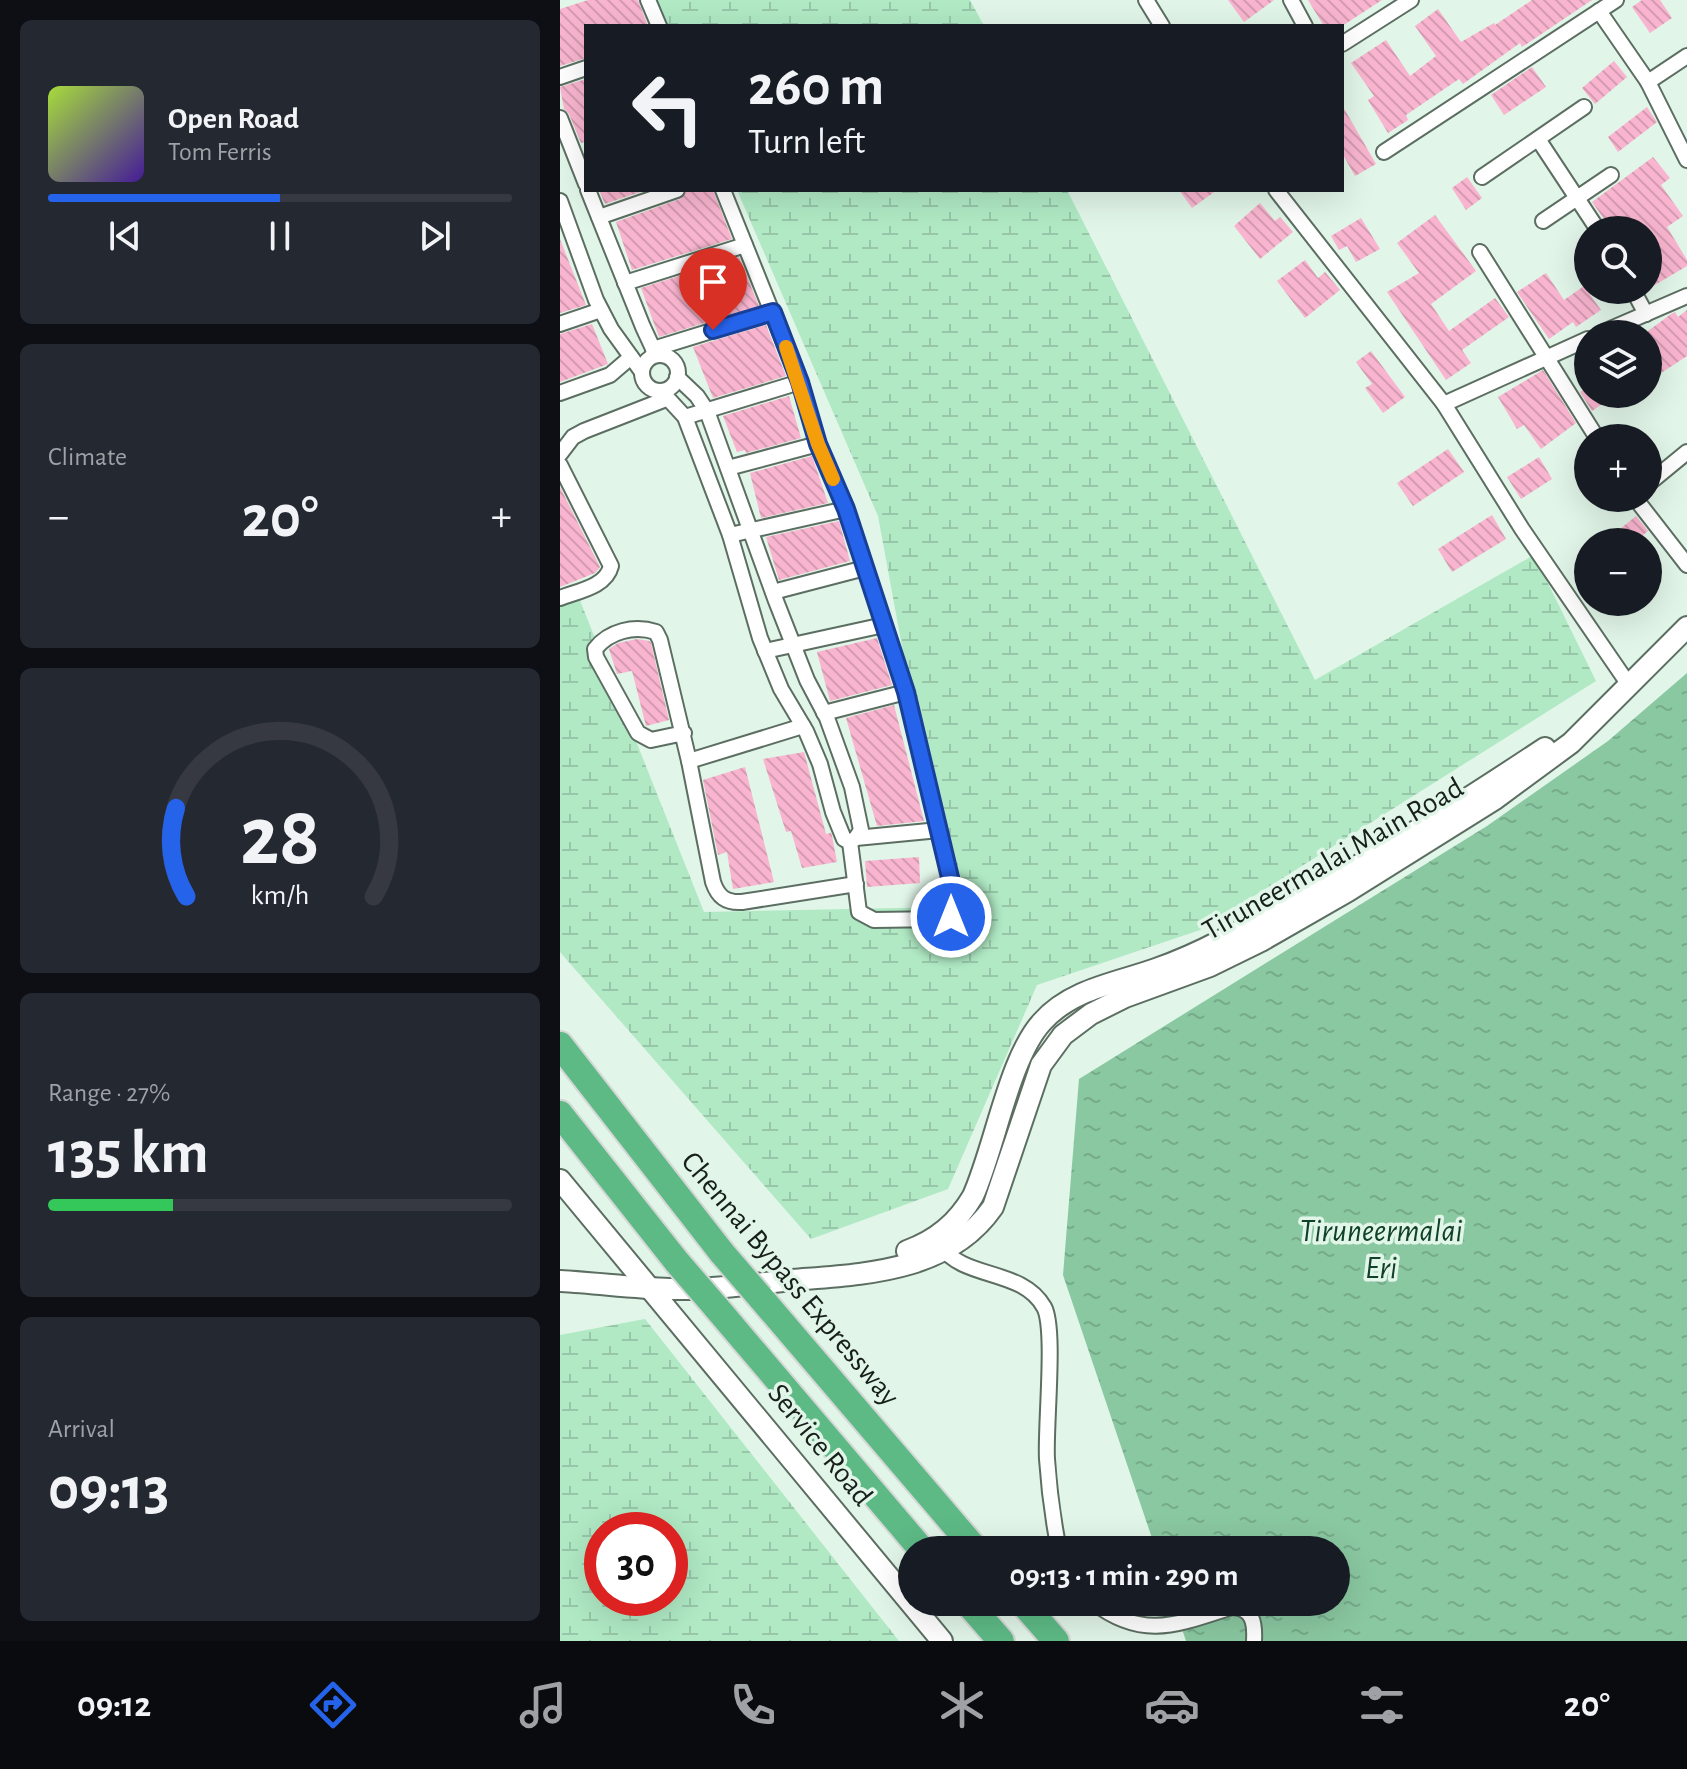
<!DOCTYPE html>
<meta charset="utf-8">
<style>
:root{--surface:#171b24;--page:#242831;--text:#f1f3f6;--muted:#9ea1a6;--line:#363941;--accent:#2563eb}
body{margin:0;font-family:"Alegreya Sans",sans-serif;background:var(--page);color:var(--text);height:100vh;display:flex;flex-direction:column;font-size:30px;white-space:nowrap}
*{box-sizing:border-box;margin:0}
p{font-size:26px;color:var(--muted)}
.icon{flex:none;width:44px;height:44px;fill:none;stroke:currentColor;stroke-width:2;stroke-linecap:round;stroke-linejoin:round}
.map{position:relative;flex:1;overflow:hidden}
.drawer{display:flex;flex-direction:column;gap:20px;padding:20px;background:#0d0f14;width:560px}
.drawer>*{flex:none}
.hud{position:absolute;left:24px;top:24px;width:760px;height:168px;border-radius:0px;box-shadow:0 8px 32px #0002;background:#171b24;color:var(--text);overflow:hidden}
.fabs{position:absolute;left:1014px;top:216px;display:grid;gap:16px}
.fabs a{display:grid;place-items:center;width:88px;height:88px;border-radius:50%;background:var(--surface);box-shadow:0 8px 32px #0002;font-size:40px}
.speed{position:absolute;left:24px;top:1512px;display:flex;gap:16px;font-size:40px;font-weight:700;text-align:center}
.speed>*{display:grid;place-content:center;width:104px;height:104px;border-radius:50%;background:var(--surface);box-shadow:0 8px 32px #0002;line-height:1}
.speed .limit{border:12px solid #d22;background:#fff;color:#111}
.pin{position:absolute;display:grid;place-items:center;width:68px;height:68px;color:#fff;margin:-82px -34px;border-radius:50% 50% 50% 0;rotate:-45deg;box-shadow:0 0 8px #0007}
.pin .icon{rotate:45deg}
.me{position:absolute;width:88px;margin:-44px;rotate:0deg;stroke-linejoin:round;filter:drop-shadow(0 0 6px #0008)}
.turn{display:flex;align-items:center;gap:28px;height:168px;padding:0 32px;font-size:36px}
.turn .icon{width:104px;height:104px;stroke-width:2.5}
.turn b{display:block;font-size:56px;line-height:68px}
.big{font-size:60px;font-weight:600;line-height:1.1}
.drawer .card{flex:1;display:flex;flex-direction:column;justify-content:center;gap:12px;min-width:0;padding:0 28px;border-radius:12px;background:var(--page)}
.drawer .dial{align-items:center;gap:0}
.dial svg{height:208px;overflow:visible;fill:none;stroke:var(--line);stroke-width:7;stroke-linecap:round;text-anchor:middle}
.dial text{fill:var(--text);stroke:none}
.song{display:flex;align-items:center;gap:24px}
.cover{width:96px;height:96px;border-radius:12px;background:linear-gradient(135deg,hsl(80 70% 55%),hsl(260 70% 35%))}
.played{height:8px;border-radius:4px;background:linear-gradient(90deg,var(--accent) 50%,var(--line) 50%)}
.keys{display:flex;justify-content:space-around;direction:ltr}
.heat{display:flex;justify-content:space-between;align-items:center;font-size:44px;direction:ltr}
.charge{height:12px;border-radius:6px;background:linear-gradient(90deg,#34c759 27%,var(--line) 0)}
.trip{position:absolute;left:338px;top:1536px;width:452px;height:80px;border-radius:40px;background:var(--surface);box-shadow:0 8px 32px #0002;font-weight:600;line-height:80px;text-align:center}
.menu{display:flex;height:128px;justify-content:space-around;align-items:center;background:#090b0e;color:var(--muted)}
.menu .icon{width:56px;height:56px}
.menu .active{color:var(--accent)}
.menu b{font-size:36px;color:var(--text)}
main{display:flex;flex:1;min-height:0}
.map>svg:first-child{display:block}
</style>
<main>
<section class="drawer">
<div class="card">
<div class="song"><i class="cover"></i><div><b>Open Road</b><p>Tom Ferris</p></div></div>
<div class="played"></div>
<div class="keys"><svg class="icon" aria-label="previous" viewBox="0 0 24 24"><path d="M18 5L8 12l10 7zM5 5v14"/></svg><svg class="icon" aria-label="pause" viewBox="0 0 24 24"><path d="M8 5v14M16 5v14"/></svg><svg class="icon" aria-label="next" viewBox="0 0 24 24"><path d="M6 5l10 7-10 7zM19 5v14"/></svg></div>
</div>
<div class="card"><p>Climate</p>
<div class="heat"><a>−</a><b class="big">20°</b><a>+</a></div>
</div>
<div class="card dial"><svg viewBox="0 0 100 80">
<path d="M14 69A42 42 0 1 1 86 69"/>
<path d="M14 69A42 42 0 0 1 10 35" stroke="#2563eb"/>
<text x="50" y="56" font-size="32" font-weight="700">28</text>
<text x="50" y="72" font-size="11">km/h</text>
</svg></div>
<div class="card"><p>Range · 27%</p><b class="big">135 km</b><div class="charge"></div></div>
<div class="card"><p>Arrival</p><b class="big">09:13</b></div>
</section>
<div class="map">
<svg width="1127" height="1641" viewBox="0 0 1127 1641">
<defs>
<pattern id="wetland-marsh" width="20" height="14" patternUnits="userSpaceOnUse" patternTransform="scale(2)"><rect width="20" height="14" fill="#b0e9c4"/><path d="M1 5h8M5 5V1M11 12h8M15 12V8" fill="none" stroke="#97c7a8"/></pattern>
<pattern id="water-ripples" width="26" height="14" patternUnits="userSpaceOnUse" patternTransform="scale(2)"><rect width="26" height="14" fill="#8ac8a1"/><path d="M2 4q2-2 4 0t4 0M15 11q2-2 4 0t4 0" fill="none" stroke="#76ab8a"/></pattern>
<pattern id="building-back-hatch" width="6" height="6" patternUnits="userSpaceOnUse" patternTransform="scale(2)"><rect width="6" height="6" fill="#f9b5cf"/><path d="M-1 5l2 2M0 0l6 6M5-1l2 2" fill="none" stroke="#d59bb1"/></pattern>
</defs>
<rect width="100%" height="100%" fill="#e1f5e8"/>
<g fill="url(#wetland-marsh)" fill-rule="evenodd">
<polygon points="94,0 410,0 424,26 105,26"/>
<polygon points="177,190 507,190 755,680 974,555 1036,681 640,930 477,985 388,1189 251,1239 0,952 0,606 19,598 144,912 390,907 318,516"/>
<path d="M85 1319 339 1641H0V1335ZM42 1530H110V1598H42Z"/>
</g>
<polygon fill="url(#water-ripples)" points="1127,673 1127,1641 626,1641 613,1602 776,1602 776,1550 596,1550 503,1275 519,1079 927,826 1048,741"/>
<g fill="url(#building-back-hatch)">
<polygon points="28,0 78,0 88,26 26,26 26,58 0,66 0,9"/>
<polygon points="668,0 714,0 684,22"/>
<polygon points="748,0 822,0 782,26 764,26"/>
<polygon points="972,0 1032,0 962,47 960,43 903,84 899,79 846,115 848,120 828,133 808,100 814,96 791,63 826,40 850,76 876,56 855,26 878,9 901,42 934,23 935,25"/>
<polygon points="1082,0 1100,0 1112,18 1090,33 1072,7"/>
<polygon points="1054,61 1067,77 1035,104 1022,88"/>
<polygon points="972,67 986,87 944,115 931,95"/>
<polygon points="26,79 26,142 21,143 9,114 4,109 0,87"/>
<polygon points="782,105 816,164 795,176 782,153"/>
<polygon points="1087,107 1097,122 1058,152 1048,137"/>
<polygon points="1093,157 1110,178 1101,185 1123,216 1107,227 1127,260 1127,266 1088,289 1088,230 1052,230 1032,202"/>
<polygon points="907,177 922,198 906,210 892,188"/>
<polygon points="39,190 86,190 45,204"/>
<polygon points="127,190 153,190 172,239 72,270 56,222 120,199"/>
<polygon points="619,190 657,190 632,208"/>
<polygon points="700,203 715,221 720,217 733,232 700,259 674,226"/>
<polygon points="875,215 916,271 871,304 889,331 935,298 949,317 902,350 911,363 886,380 827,292 859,273 837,243"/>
<polygon points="801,218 820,249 796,262 787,246 779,250 771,236"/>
<polygon points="0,239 26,305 0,313"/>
<polygon points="179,257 199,306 99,337 81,288"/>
<polygon points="745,260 758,278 765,272 780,290 745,318 717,281"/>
<polygon points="986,273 1004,300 1024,286 1041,310 1016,327 1013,322 989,339 957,292"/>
<polygon points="1127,310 1127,356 1095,377 1088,367 1088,331 1111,314 1115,312 1118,317"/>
<polygon points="32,324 48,364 0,382 0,334"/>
<polygon points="206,325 226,376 153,398 133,347"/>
<polygon points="811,351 845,397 823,413 805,388 812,384 796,362"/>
<polygon points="983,370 1016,423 981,449 964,425 957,429 938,397"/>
<polygon points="1028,387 1028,394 1057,394 1032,411 1020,392"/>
<polygon points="229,396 241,438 186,453 185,450 177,452 163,416"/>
<polygon points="888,449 904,472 853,506 837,483"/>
<polygon points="252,456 268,503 201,518 190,473"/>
<polygon points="979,457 992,479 961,499 947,477"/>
<polygon points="0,487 40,567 35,573 0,587"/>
<polygon points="932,515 946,539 892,572 878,549"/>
<polygon points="1076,516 1088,531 1083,535 1089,542 1044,542"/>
<polygon points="279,521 290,561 219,580 206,537"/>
<polygon points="317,638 332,685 270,701 257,652"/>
<polygon points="77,639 89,641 91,643 109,720 86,726 72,671 57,674 49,649 58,643"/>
<polygon points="334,705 364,821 317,826 286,718"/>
<polygon points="244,752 266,834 271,833 272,836 277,862 242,868 231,831 226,832 203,759"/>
<polygon points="185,767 214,882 173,889 167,852 158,855 143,780"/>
<polygon points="359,857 360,883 307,887 305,861"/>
</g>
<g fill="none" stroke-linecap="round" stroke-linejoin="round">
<defs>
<g id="street">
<polyline points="88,0 99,26"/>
<polyline points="586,0 602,26"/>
<polyline points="731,0 745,26"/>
<polyline points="1039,11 1088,82 1127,160"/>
<polyline points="782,44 851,0"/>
<polyline points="0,77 26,68"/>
<polyline points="1088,82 1127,56"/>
<polyline points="0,118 26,184"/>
<polyline points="978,139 1038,230"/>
<polyline points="824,152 1056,0"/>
<polyline points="922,177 1024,107"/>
<polyline points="28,190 83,327 96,355"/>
<polyline points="163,190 240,382 258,444 286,509 321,616 348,699 397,907 391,917 382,919 314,920 299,912 290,842"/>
<polyline points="716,190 884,404 962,529 1069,685"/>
<polyline points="0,201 36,300 51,329 82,372"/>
<polyline points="39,217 117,190"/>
<polyline points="983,221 1051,175"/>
<polyline points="920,252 1037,438"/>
<polyline points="65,283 185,245"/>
<polyline points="1073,290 1086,314"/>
<polyline points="0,324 41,310"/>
<polyline points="1039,334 1127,296"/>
<polyline points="93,349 213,312"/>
<circle cx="100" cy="373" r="18"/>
<polyline points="101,391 125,417 170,535 200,638 221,689 246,731 260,764 273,812 284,839 290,842 296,838 301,830 292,787 267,718 247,680 216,601 147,411 137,396 117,377"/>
<polyline points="0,393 50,375 71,357"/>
<polyline points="884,404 1028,339"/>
<polyline points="125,417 240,382"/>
<polyline points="0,454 13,437 24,431 106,399"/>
<path d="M0 465 51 566C46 587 18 591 0 598"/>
<polyline points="168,468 258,444"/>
<polyline points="1088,484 1127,452"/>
<polyline points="1075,498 1127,565"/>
<polyline points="170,535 286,509"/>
<polyline points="213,592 305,568"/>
<polyline points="205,651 324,625"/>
<polyline points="264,713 346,692"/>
<path d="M124 733 91 740 78 733 36 657 35 649C49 631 74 625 96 632L100 640 129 761 243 726"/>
<path d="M129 761 153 882C158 897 166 903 182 902L296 884"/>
<polyline points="296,838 379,830"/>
<path d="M381 1246C404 1280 462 1268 484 1307 496 1328 485 1427 487 1459 489 1489 493 1520 499 1550"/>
<path d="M533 1602C583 1641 619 1624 672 1607 693 1608 695 1623 694 1641"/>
</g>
<g id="secondary">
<polyline points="0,1180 382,1641"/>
<path d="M347 1251C377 1240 397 1223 413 1196 435 1147 449 1058 482 1022 511 989 557 983 596 969 619 961 641 951 662 940 774 884 881 817 985 748"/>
<path d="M0 1281C37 1283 74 1288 110 1289 151 1290 193 1284 233 1280 305 1274 388 1272 433 1207L481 1065 503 1035 531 1014 565 997 650 966 701 941 788 891 935 799 1011 743 1127 627"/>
</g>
<g id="highway">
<polyline points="0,1045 162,1253"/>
<polyline points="0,1114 117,1262"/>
<polyline points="200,1297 416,1550"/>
<polyline points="155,1306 362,1550"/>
<polyline points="407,1602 441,1641"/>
<polyline points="462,1602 496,1641"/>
</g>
</defs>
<use href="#street" stroke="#5c6e62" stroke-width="18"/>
<use href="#secondary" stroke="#5c6e62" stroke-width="24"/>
<use href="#highway" stroke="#d5d7d6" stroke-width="30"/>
<use href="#street" stroke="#fff" stroke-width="14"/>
<use href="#secondary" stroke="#fff" stroke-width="20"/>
<use href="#highway" stroke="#5dba85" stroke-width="26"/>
<defs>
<g id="highway-bridge">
<polyline points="162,1253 200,1297"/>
<polyline points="117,1262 155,1306"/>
</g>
</defs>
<use href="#highway-bridge" stroke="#d5d7d6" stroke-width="30" stroke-linecap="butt"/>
<use href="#highway-bridge" stroke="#5dba85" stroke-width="26"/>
</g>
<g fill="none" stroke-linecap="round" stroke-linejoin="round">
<defs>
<polyline id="route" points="153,330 213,312 240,382 258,444 286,509 346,692 397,907 391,917"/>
</defs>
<use href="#route" stroke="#184099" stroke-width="20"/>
<use href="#route" stroke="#2563eb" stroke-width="14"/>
<polyline stroke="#f59e0b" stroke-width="14" points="226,347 258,444 273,479"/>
</g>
<g text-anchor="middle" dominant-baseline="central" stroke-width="7" stroke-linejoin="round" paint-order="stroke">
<g font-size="30" fill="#171f1a" stroke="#e1f5e8">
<text transform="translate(773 859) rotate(-30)">Tiruneermalai Main Road</text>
<text transform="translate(230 1279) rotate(50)">Chennai Bypass Expressway</text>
<text transform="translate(260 1445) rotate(51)">Service Road</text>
</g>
<g font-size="32" font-style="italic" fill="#114128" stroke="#e1f5e8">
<text x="821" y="1231">Tiruneermalai<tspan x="821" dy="37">Eri</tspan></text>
</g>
</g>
</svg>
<div class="fabs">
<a><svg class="icon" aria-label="search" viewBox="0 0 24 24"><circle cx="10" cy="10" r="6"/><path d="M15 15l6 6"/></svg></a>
<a><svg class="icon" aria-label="layers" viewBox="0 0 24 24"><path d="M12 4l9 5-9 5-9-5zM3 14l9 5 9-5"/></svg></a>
<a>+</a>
<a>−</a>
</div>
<div class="speed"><div class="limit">30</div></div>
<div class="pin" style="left:153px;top:330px;background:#d93025"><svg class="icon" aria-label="arrive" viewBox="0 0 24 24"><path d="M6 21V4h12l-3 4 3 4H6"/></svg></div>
<svg class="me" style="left:391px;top:917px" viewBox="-20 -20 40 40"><circle r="17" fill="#2563eb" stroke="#fff" stroke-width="3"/><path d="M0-11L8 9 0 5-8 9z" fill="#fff"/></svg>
<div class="trip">09:13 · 1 min · 290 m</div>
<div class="hud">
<div class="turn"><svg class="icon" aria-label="left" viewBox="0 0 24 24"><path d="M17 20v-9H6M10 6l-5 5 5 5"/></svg><div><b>260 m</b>Turn left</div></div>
</div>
</div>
</main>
<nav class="menu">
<b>09:12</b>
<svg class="icon active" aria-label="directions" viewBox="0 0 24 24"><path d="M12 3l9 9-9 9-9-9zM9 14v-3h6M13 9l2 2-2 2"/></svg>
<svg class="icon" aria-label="music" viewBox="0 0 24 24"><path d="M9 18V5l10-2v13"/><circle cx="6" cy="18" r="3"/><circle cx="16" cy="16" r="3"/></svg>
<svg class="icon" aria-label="phone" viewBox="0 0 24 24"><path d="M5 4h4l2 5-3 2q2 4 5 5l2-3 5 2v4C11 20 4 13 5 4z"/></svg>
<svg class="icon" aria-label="climate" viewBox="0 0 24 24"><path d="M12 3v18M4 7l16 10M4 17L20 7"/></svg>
<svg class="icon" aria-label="car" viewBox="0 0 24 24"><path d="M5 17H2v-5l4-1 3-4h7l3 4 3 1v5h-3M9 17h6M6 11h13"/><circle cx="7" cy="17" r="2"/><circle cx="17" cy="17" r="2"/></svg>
<svg class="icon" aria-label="filters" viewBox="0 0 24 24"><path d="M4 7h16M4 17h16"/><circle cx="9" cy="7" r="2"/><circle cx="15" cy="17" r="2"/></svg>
<b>20°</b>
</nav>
